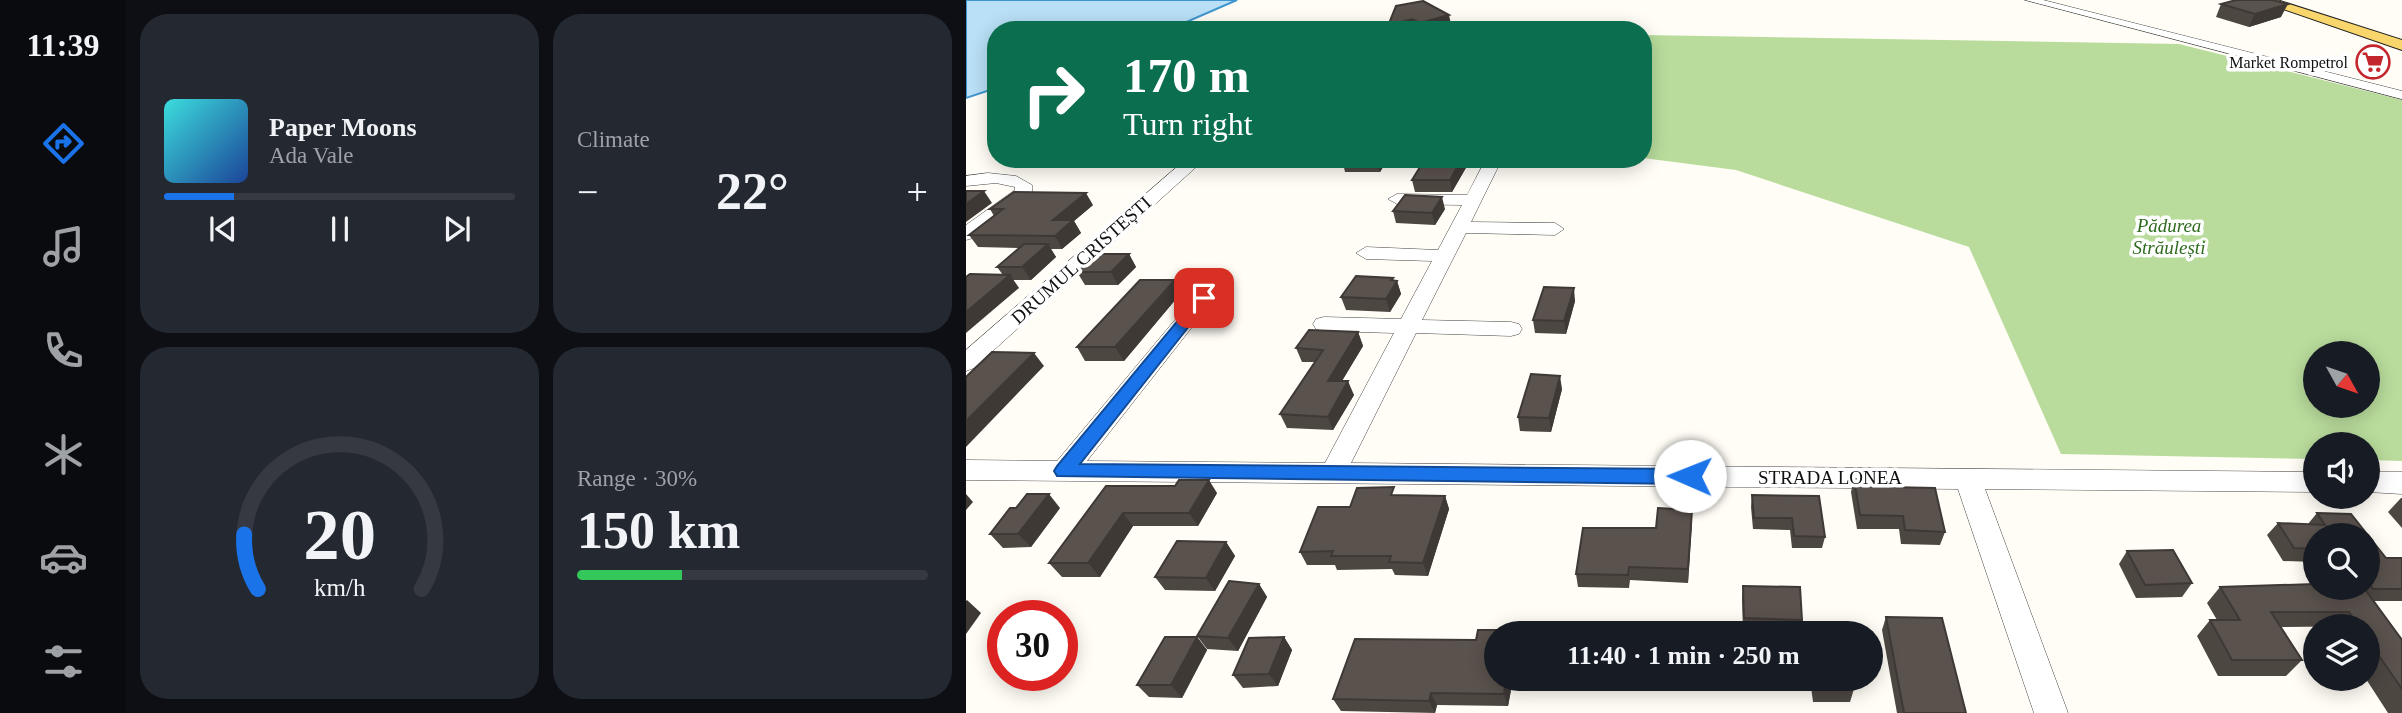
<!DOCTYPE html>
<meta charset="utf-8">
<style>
:root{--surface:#171b24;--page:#242831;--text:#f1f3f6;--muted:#9ea1a6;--line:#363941;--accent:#1a73e8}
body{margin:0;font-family:"Times New Roman",serif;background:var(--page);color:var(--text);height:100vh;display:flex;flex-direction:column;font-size:26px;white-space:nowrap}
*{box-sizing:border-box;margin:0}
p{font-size:23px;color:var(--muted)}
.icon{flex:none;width:38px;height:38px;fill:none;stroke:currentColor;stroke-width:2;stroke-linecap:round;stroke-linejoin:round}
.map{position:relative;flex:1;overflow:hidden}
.sheet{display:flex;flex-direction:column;gap:14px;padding:14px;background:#0d0f14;width:840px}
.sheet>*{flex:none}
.hud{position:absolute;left:21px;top:21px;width:665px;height:147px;border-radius:28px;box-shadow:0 4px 18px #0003;background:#0b6e4f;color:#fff;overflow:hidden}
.needle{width:46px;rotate:130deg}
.buttons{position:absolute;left:1337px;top:341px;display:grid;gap:14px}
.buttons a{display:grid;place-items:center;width:77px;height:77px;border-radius:50%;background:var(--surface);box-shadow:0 4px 18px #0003;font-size:35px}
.speed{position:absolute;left:21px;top:600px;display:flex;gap:14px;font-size:35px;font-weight:700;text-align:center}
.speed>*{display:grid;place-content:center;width:91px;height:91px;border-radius:50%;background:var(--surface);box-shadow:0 4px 18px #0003;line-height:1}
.speed .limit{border:10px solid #d22;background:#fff;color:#111}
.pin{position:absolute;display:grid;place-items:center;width:60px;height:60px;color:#fff;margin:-30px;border-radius:14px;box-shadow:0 4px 10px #0006}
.me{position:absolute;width:77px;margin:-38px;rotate:271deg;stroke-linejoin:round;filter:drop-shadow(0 0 5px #0008)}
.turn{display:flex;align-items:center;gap:24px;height:147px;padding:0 21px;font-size:32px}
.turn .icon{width:91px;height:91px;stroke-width:2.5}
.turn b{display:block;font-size:49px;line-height:60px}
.big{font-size:52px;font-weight:800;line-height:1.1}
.sheet .tile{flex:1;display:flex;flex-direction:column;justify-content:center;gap:10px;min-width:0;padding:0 24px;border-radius:28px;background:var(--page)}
.sheet .dial{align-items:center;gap:0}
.dial svg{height:182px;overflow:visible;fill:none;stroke:var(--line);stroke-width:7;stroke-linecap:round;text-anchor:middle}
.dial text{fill:var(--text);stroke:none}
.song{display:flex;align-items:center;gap:21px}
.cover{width:84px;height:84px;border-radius:10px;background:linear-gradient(135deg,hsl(180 70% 55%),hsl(220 70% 35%))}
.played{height:7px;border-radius:4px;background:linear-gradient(90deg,var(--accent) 20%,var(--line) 20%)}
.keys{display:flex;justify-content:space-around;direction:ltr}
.heat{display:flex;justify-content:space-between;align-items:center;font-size:38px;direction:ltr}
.charge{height:10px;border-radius:5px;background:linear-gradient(90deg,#34c759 30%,var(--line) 0)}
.sheet .tiles{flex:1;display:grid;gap:14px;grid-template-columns:repeat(2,1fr)}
.trip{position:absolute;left:518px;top:621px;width:399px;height:70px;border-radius:35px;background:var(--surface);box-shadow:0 4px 18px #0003;font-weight:800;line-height:70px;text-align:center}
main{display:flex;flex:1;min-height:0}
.tabs{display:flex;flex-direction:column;width:126px;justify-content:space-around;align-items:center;background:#090b0e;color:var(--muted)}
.tabs .icon{width:49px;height:49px}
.tabs .selected{color:var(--accent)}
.tabs b{font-size:32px;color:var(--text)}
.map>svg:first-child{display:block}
</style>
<main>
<nav class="tabs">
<b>11:39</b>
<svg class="icon selected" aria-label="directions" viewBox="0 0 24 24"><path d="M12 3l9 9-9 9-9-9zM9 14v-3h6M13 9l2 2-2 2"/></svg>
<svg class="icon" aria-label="music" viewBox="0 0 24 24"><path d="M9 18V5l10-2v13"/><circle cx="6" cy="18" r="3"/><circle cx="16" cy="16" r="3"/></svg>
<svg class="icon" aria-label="phone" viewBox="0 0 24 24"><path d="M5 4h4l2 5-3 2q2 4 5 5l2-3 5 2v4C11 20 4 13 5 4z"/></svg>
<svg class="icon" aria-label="climate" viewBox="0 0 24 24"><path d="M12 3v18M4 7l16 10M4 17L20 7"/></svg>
<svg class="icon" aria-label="car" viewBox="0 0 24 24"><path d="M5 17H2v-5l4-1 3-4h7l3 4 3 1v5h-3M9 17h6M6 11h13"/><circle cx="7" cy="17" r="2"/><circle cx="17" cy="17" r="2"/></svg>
<svg class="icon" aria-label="filters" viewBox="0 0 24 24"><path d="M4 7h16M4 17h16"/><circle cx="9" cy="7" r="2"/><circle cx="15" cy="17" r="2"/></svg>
</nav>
<section class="sheet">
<div class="tiles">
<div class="tile">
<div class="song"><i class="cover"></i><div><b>Paper Moons</b><p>Ada Vale</p></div></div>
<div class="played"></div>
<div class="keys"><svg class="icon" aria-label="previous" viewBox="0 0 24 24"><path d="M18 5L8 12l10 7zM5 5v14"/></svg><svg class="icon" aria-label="pause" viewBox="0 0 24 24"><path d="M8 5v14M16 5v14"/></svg><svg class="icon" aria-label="next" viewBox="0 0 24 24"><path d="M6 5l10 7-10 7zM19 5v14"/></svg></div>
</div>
<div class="tile"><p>Climate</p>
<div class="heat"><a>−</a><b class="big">22°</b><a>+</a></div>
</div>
<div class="tile dial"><svg viewBox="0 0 100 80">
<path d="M14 69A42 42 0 1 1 86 69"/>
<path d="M14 69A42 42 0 0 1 8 45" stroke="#1a73e8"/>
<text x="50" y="56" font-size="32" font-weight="700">20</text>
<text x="50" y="72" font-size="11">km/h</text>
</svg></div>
<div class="tile"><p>Range · 30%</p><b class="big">150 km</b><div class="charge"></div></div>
</div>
</section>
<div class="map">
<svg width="1436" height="713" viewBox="0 0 1436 713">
<rect width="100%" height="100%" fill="#fffdf5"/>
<path fill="#b9dc9c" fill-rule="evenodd" d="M677 35 1213 44 1436 100V461L1402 460V444H1349V459L1095 454 1003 247 770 170 677 158ZM1349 354H1402V406H1349Z"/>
<polygon fill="#b9e0f7" stroke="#3f96cf" stroke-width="2" points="0,0 271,0 202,30 30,30 30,88 0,98"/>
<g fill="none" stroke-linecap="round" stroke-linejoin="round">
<defs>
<g id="minor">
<polygon points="1059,0 1077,0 1436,91 1436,99"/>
<polygon points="220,159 239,159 8,368 0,371 0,350"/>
<polygon points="520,159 536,159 505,222 589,223 598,229 589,235 500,233 456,320 545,322 553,324 556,329 553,334 545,336 450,333 385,463 1349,472 1349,492 1019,489 1102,713 1068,713 992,489 0,480 0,460 91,461 249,272 263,272 266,276 263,280 121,461 359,463 428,333 358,331 350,329 347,324 350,319 358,317 435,319 466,261 400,259 390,253 400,247 472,250 496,205 431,204 422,199 431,194 501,195"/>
<polygon points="22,173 50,176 66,185 66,192 7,238 0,240 0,225 49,190 49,187 30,183 0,186 0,176"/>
<polygon points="1402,472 1436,472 1436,494 1402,492"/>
</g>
<polygon id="major" points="1291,0 1311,0 1436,40 1436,50"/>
</defs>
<use href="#minor" stroke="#444" stroke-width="1"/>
<use href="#major" stroke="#222" stroke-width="2"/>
<use href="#minor" fill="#fff" fill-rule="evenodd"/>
<use href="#major" fill="#f9d66b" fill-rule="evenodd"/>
</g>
<g fill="#4d4742">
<polygon points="1255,4 1315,17 1283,27 1250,17"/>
<polygon points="430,6 485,24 465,30 451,30 448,29 444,30 423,30 422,26"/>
<polygon points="376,159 422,159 414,172 379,172"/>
<polygon points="459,159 505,159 486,192 449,192 446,180"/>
<polygon points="127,205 108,221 115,233 96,249 85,249 90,257 65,280 47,280 53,288 37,275 31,267 53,248 12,247 3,235 28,216 24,209"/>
<polygon points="479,209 469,225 430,223 427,211"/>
<polygon points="163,254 170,267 152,285 119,285 111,272"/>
<polygon points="209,280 215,293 158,361 119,361 111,347"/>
<polygon points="427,281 431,281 435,294 424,312 380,310 375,297"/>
<polygon points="609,301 600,334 569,333 567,320"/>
<polygon points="392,332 397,346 376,381 388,395 367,430 321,428 314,414 349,362 336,362 330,348"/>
<polygon points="596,389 585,432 554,431 552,417"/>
<polygon points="888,479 921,487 979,532 974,545 935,544 933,529 891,529 885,492"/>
<polygon points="140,486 251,493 232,526 167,526 134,577 96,577 83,563"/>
<polygon points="430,495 479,496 483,509 462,576 429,575 426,569 371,570 369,565 341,565 334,552 384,507"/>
<polygon points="786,495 859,537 856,548 826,548 824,530 787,529 785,507"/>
<polygon points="1435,498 1436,498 1436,528 1422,512"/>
<polygon points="94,508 65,547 37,548 24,534"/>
<polygon points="726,510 722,583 664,580 663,588 612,587 610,574 690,528"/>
<polygon points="1351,513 1385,514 1420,558 1436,558 1436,601 1408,601 1436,640 1436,713 1422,713 1400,679 1402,679 1402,626 1315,627 1336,660 1320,676 1252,676 1231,636 1244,620 1251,620 1241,603 1254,587 1349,584 1349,588 1402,588 1402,536 1349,536 1349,562 1317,561 1301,535 1312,523 1342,524"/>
<polygon points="260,542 269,556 249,591 199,590 189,577"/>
<polygon points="1161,551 1226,583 1216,597 1170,598 1153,564"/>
<polygon points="293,584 301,597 272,651 241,649 231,636"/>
<polygon points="777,586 836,620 834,633 777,631 776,599"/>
<polygon points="920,617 1000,713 931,713 916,630"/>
<polygon points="512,630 549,630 550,634 530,634 530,679 547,679 542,706 471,705 469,713 375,711 367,699 389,639 510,640"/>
<polygon points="231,637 241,650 216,698 183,697 171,685"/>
<polygon points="318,637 326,650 312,686 277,688 267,675"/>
<polygon points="844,679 886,679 888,689 884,702 847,702"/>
</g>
<g fill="#3f3936">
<polygon points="1322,4 1315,17 1283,27 1289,14"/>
<polygon points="483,15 485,24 465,30 456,30 454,23"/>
<polygon points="446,19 448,29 444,30 423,30 422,26"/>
<polygon points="411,159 422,159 414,172 410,160"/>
<polygon points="496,159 505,159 486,192 484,180"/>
<polygon points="18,191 26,203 0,222 0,204"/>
<polygon points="120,193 127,205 108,221 115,233 96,249 89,236 87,220"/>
<polygon points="476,197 479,209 469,225 466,213"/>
<polygon points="82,244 90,257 65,280 56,267"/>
<polygon points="163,254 170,267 152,285 145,272"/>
<polygon points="44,275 53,288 0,333 0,312"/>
<polygon points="427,278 429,285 431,281 435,294 424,312 420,299"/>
<polygon points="209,280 215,293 158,361 149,347"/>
<polygon points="608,288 609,301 600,334 598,321"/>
<polygon points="392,332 397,346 368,394 362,381"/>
<polygon points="68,353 78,366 0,447 0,421"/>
<polygon points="594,376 596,389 585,432 583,418"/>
<polygon points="382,381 388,395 367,430 362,417"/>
<polygon points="243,480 251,493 232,526 223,513"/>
<polygon points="0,494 7,502 0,510"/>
<polygon points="83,494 94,508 65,547 52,534"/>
<polygon points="479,496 483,509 462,576 457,563"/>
<polygon points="726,510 726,523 722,583 722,569"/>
<polygon points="157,513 167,526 134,577 122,563"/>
<polygon points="260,542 269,556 249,591 240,578"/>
<polygon points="293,584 301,597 272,651 262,638"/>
<polygon points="1,600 15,613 0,634 0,601"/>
<polygon points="231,637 241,650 216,698 205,685"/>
<polygon points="318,637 326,650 312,686 303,674"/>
<polygon points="540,679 547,679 542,706 538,694"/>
<polygon points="465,693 471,705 469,713 463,701"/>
</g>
<g fill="#5a524d" stroke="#3f3936" stroke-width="2">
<polygon points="1270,0 1307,0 1322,4 1289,14 1255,4"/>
<polygon points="457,1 483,15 454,23 446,19 422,26 430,6"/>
<polygon points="376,159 411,159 410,160 376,160"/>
<polygon points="459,159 496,159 484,180 446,180"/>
<polygon points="0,191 18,191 0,204"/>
<polygon points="48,192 120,193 87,220 107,220 89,236 3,235 37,209 24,209"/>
<polygon points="439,195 476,197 466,213 427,211"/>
<polygon points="58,244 82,244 56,267 31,267"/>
<polygon points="131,254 163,254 145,272 111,272"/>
<polygon points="4,274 44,275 0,312 0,277"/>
<polygon points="390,276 427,278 425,280 431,281 420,299 375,297"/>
<polygon points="174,280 209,280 149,347 111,347"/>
<polygon points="578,287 608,288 598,321 567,320"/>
<polygon points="343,330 392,332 362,381 382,381 362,417 314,414 357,350 330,348"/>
<polygon points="26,352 68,353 0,421 0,377"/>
<polygon points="565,374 594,376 583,418 552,417"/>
<polygon points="888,479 919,479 921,487 969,488 979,532 939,530 937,516 894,515"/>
<polygon points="213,480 243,480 223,513 157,513 122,563 83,563 140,486 209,486"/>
<polygon points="428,487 425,495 479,496 457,563 423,562 425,556 365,556 367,551 334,552 352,507 384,507 391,488"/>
<polygon points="61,494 83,494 52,534 24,534 44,508 50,508"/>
<polygon points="786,495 853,496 859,537 828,536 826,518 788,518"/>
<polygon points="692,508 726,510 722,569 663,567 662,575 610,574 617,528 690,528"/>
<polygon points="1351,513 1385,514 1420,558 1436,558 1436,589 1407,589 1402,582 1402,536 1349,536 1349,549 1328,548 1312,523 1359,525"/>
<polygon points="211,541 260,542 240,578 189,577"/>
<polygon points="1207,550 1226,583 1179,585 1161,551"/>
<polygon points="263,581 293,584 262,638 231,636"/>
<polygon points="1349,584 1349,588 1398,588 1436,640 1436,689 1402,640 1402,626 1393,626 1383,612 1305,612 1336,660 1266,660 1244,620 1274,620 1254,587"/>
<polygon points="777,586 834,587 836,620 778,618"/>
<polygon points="920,617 976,618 1000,713 938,713"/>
<polygon points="512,630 549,630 549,634 530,634 530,679 540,679 538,694 465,693 463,701 367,699 389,639 510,640"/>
<polygon points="843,631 878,631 879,634 843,634"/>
<polygon points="199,637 231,637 205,685 171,685"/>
<polygon points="318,637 303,674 267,675 283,638"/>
<polygon points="849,679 886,679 888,689 850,690"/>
</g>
<polygon fill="#1a73e8" stroke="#114b97" stroke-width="2" points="238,293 245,298 243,301 114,464 724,469 731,471 734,476 731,481 724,484 91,476 88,471 91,466 233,295"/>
<defs>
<symbol id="supermarket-ring" viewBox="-11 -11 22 22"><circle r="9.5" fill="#fff" stroke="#c4262e" stroke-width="1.5"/><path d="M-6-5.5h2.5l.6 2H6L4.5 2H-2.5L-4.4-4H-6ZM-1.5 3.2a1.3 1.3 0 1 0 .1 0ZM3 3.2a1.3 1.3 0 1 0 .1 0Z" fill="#c4262e"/></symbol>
</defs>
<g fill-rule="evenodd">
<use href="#supermarket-ring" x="1388" y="43" width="38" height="38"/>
</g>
<g text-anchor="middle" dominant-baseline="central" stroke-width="7" stroke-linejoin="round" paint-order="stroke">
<g font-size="16" fill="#111" stroke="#fff" text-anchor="end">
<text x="1382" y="62">Market Rompetrol</text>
</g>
<g font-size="19" font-style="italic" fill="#2f6b1f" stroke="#fff">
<text x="1203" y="225">Pădurea<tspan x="1203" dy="22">Străulești</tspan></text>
</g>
<g font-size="19" fill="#111" stroke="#fff">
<text transform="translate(115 260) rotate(-42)">DRUMUL CRISTEȘTI</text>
<text x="864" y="477">STRADA LONEA</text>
</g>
</g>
</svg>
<div class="buttons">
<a><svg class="needle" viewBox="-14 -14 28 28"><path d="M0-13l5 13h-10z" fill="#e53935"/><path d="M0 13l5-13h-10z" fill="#9ea1a6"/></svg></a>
<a><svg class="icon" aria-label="sound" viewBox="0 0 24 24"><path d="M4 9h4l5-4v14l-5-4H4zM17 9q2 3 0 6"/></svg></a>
<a><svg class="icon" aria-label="search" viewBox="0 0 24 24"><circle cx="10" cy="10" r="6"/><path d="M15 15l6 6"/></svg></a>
<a><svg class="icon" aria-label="layers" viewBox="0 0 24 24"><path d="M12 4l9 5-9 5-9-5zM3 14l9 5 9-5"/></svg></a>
</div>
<div class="speed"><div class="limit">30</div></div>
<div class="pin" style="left:238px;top:298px;background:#d93025"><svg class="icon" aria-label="arrive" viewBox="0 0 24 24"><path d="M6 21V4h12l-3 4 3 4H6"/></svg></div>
<svg class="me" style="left:724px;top:476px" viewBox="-20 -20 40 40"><circle r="19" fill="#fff"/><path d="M0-13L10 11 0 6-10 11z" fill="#1a73e8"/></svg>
<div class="trip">11:40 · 1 min · 250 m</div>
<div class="hud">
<div class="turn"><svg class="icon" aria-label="right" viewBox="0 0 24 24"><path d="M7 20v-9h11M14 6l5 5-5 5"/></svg><div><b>170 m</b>Turn right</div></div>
</div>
</div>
</main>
